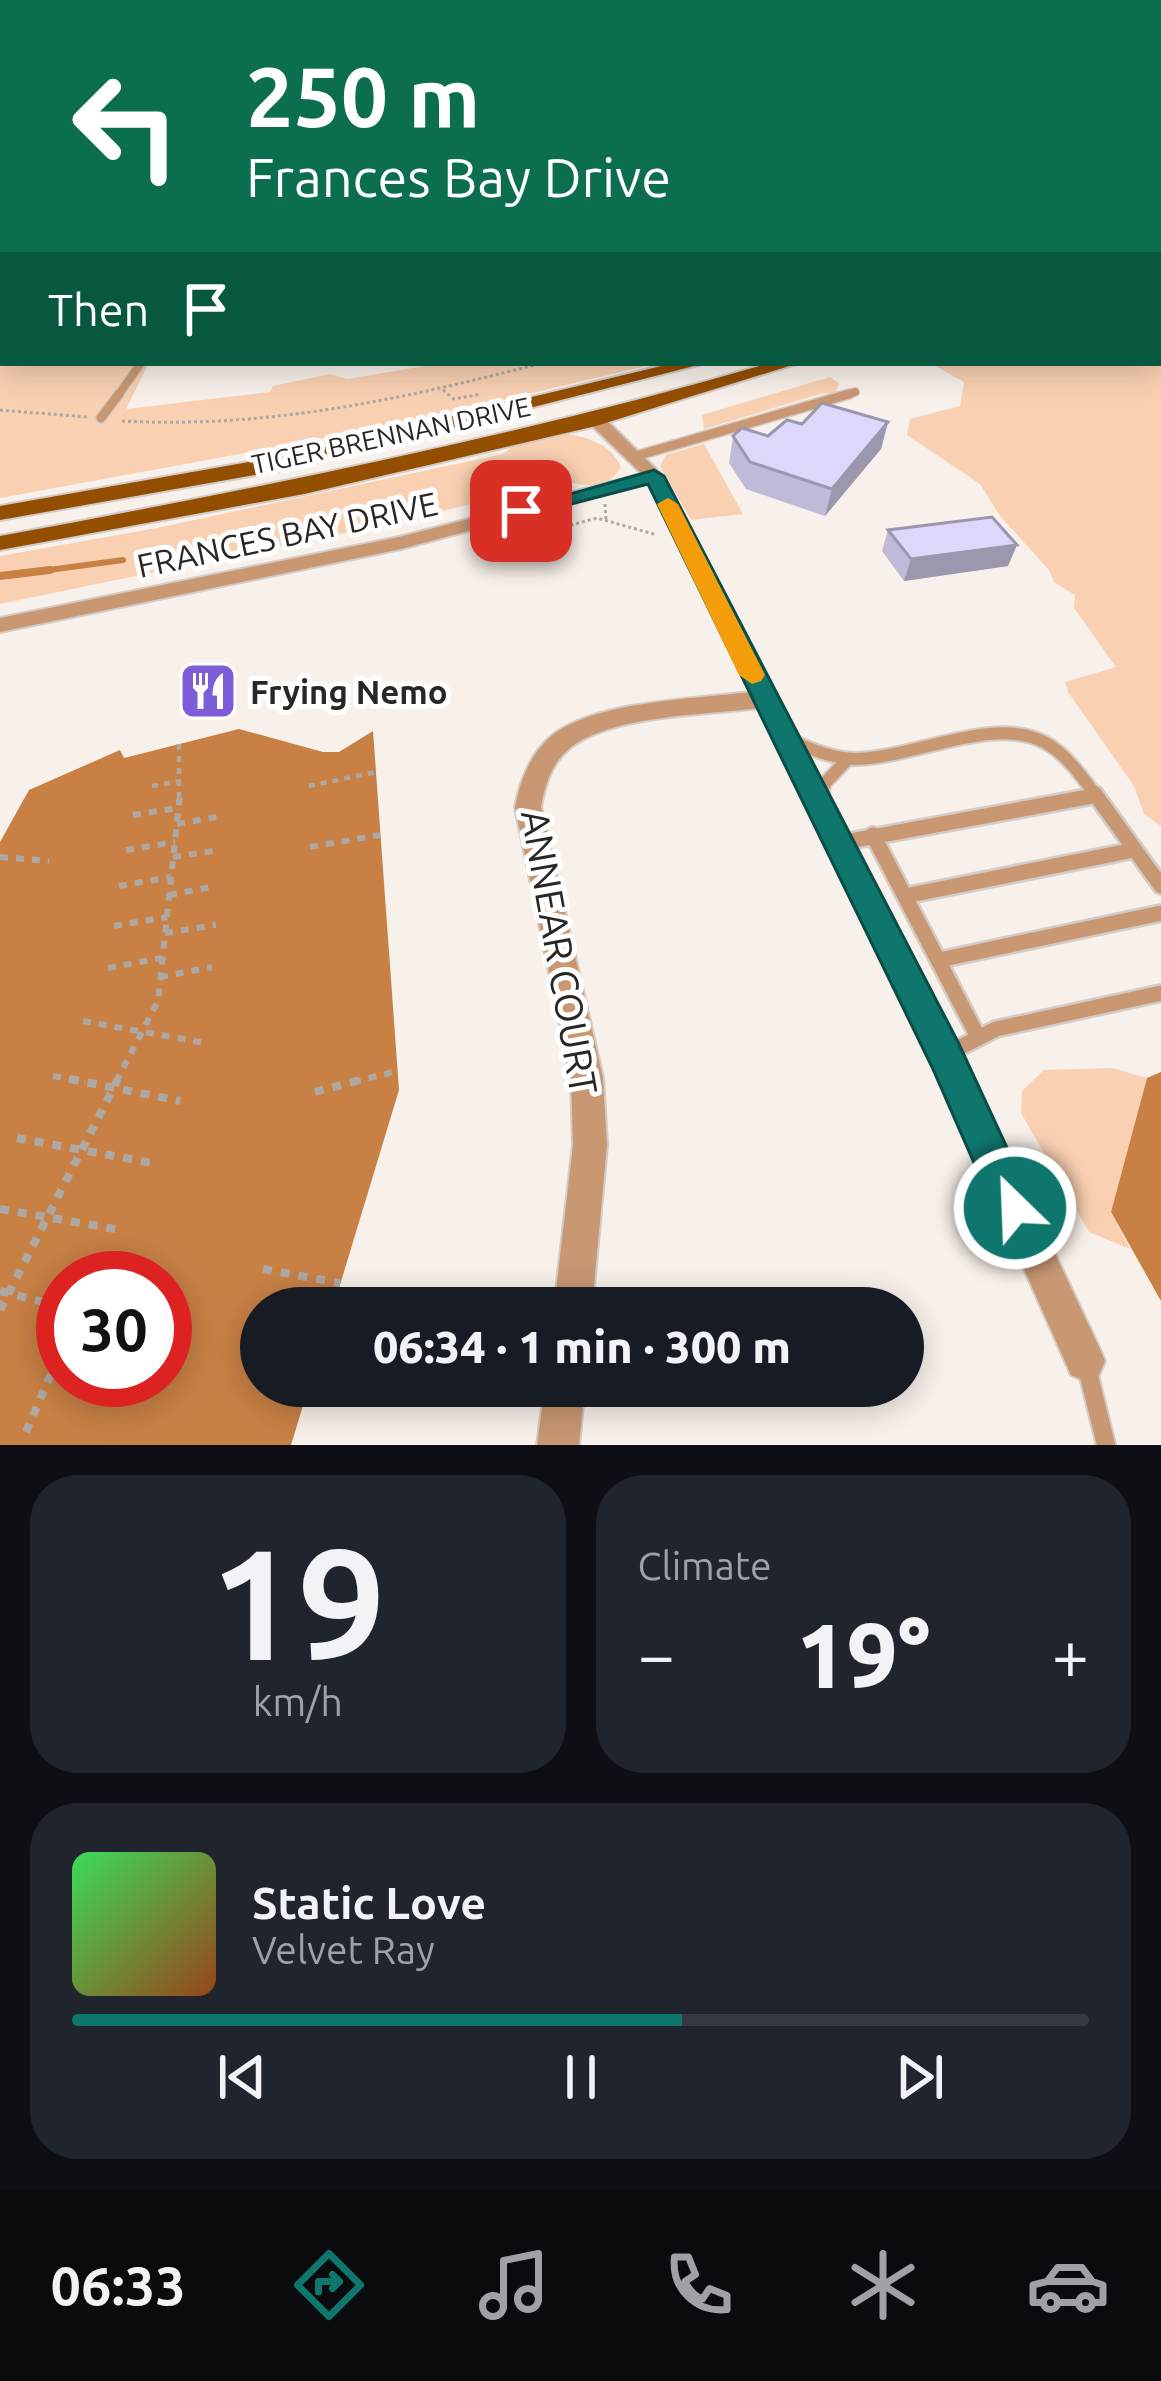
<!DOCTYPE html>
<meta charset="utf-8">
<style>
:root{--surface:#171b24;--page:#20242c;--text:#f1f3f6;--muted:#9ea1a6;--line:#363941;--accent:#0f766e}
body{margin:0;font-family:Ubuntu,sans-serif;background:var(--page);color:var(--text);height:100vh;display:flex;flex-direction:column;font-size:45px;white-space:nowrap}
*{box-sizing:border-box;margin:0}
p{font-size:39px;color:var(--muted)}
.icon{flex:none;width:66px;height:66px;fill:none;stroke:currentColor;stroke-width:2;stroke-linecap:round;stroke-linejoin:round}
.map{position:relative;height:1445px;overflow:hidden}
.drawer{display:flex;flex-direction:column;gap:30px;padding:30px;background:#0d0f14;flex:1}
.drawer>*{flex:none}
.hud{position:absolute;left:0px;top:0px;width:1161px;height:366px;box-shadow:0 6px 30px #0003;background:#0b6e4f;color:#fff;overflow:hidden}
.speed{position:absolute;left:36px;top:1251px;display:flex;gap:24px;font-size:60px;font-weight:700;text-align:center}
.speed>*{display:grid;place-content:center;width:156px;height:156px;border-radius:50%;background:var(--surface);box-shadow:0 6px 30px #0003;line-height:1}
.speed .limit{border:18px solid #d22;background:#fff;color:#111}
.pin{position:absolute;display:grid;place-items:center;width:102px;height:102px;color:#fff;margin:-51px;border-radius:24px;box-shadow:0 6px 18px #0006}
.me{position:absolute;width:132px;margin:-66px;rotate:336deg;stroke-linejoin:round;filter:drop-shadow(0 0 9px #0008)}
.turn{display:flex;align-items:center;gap:42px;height:252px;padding:0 48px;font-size:54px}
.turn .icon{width:156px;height:156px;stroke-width:2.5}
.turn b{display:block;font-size:84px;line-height:102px}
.then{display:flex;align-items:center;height:114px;padding:0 48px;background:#0003;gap:24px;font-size:45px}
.big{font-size:90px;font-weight:800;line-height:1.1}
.drawer .widget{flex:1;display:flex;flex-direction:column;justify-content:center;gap:18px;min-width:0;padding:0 42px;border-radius:48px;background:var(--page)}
.drawer .dial{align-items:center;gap:0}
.dial b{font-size:156px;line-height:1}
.song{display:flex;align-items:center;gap:36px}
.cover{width:144px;height:144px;border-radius:18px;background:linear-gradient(135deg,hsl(130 70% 55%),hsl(20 70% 35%))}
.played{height:12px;border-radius:6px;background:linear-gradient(90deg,var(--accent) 60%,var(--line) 60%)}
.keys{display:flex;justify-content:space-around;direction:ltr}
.heat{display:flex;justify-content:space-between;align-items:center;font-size:66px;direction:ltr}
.drawer .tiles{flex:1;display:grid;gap:30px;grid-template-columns:1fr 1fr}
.widget:last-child{grid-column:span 2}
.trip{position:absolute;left:240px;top:1287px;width:684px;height:120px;border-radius:60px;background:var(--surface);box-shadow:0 6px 30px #0003;font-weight:800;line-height:120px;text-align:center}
.dock{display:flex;height:192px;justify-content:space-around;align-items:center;background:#090b0e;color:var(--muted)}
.dock .icon{width:84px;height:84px}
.dock .current{color:var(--accent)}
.dock b{font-size:54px;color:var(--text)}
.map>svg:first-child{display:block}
</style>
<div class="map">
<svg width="1161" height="1445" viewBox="0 0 1161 1445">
<rect width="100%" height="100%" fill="#f8f0ea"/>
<g fill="#f9d0b2">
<polygon points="1161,242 1161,826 1144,814 1134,786 1068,692 1065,682 1116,667 1074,608 1075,595 1054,582 1049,570 1000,516 980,484 907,435 910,419 960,406 964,382 930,363 1158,363"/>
<polygon points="0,292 3,363 149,363 126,409 270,392 273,386 330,374 347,379 443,363 659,363 402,424 0,498"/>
<polygon points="830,377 839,383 835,394 824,393 704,429 702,415"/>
<path d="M564 434C587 436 612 445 621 467 607 491 588 487 565 481L397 522 0 604V556L157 528 503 454 515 445Z"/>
<polygon points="704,444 743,514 691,520 660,466 666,455"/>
<polygon points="1112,1068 1147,1078 1111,1212 1130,1249 1089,1232 1021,1113 1022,1091 1044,1070"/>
</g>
<g fill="#c88045" fill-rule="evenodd">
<path d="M239 729 323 752H339L373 731 376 772 399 1090 333 1308H261V1386H309L291 1445H0V842L29 790 120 750 124 758ZM63 1278H165V1380H63Z"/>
<polygon points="1161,1072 1161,1301 1111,1212 1147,1078"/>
</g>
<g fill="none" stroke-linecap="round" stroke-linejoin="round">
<polyline stroke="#c88045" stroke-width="6" points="27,573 123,560"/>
<polyline stroke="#c88045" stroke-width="8" points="0,576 50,570"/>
<defs>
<g id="service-far4">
<polyline points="117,397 141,363"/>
<polyline points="839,397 855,392"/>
</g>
<g id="service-far3">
<polyline points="101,418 119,394"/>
<polyline points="636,456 849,394"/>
</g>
<g id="service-far2">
<path d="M793 741C813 751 832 758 855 759 911 759 995 714 1046 743 1067 755 1083 778 1097 797"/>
<polyline points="820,797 825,783 846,761"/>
</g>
<g id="service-far1">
<polyline points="1095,794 1161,886"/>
<polyline points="819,798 821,794"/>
<polyline points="873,835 978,1037"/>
<polyline points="839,843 1093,796"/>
<polyline points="905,896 1134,850"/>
<polyline points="939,960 1161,913"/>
<polyline points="945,1055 996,1029 1161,993"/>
</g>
<polyline id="service" points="1087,1368 1106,1445"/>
<g id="minor">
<rect x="0" y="149" width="3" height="4"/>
<polygon points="1161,149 1161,155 1158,156 1158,150"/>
<rect x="0" y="281" width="3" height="8"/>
<path d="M590 416H602L663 476 956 1044 1099 1347 1105 1361 1099 1375 1085 1381 1071 1375 934 1066 759 708C707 715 609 715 569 749 551 764 545 785 541 807L603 1078 607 1145 592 1308H554L573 1145 571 1078 515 807C520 782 529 757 548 739 589 701 696 699 751 692L648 483 401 549 0 632V618L399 537 642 474 590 424Z"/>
<polygon points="545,1386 585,1386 579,1445 537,1445"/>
</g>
<g id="primary">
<polygon points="1161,191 1161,199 1158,200 1158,192"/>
<polygon points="1158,216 1161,216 1158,225"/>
<polygon points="674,363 706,363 295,468 0,520 0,506 295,454"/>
<path d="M770 363H799L596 426 304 494 0 550V536C260 488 516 437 770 363Z"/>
</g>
</defs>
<use href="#service-far4" stroke="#d3ccc6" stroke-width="10"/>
<use href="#service-far3" stroke="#d3ccc6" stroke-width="12"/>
<use href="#service-far2" stroke="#d3ccc6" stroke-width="16"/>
<use href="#service-far1" stroke="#d3ccc6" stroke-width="20"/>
<use href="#service" stroke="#d3ccc6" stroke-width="22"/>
<use href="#minor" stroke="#d3ccc6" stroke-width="4"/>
<use href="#primary" stroke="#d3ccc6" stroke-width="4"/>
<g stroke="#aea8a4" stroke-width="3" stroke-dasharray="3 3" stroke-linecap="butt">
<polyline points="443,390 454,399 481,394"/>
<polyline points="0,410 87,417"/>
<path d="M122 421C265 429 404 399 542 363"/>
<polyline points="605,504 606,520"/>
<polyline points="553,530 597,518 657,535"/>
</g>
<g stroke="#aea8a4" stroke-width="4.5" stroke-dasharray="6 6" stroke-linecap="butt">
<polyline points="179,744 179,797"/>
<polyline points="152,786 181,781"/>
<polyline points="309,786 376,772"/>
</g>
<g stroke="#aea8a4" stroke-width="6" stroke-dasharray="8 8" stroke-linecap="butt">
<polyline points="133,815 178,808"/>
<polyline points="177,824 222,816"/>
<polyline points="310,847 380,835"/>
<polyline points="126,850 175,842"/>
<polyline points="0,857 49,861"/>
<polyline points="173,857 220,850"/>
<polyline points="119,886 171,877"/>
<polyline points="169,895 216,886"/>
<polyline points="114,926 167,917"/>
<polyline points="165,933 216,925"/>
<polyline points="108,968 162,958"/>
<polyline points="160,977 212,967"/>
<polyline points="83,1021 205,1043"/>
<polyline points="53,1076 85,1082"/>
<polyline points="116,1082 158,1001 180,794"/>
<polyline points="353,1082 397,1071"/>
</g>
<g stroke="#aea8a4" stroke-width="8" stroke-dasharray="9 9" stroke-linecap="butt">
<polyline points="70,1079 180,1101"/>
<polyline points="315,1092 364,1079"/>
<polyline points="17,1138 152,1163"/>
<polyline points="0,1209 121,1230"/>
<polyline points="263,1269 340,1283"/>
<polyline points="0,1291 63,1307"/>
<polyline points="0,1310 118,1079"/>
<polyline points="26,1432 63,1346"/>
</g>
<use href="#service-far4" stroke="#c99772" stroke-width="8"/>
<use href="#service-far3" stroke="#c99772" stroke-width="9"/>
<use href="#service-far2" stroke="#c99772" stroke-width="12"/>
<use href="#service-far1" stroke="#c99772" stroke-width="15"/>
<use href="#service" stroke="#c99772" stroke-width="18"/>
<use href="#minor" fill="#c99772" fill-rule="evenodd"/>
<use href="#primary" fill="#944e00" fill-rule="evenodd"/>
</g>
<g fill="#bebad7">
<polygon points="888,422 881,449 825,516 746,489 729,463 733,436 768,436 802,424"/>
<polygon points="888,530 1008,566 904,581 882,551"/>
</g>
<g fill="#9b97af">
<polygon points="888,422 881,449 825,516 832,489"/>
<polygon points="1017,545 1008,566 904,581 911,559"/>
</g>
<g fill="#ddd8fa" stroke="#9b97af" stroke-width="3">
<polygon points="822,403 888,422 832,489 750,462 733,436 742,428 768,436 787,420 802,424"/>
<polygon points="992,517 1017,545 911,559 888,530"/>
</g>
<linearGradient id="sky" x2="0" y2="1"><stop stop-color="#9b9fa7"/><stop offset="0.42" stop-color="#fcf8f6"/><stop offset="1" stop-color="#fcf8f6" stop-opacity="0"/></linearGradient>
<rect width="1161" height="351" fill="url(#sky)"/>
<polygon fill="#0f766e" stroke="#0a4d48" stroke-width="3" points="654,470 664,476 958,1042 1035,1208 1029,1222 1015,1228 1000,1222 932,1067 648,484 521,517 511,511"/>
<polygon fill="#f59e0b" points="668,498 678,504 765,675 761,681 752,684 739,675 657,504"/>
<defs>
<symbol id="restaurant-square" viewBox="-11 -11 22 22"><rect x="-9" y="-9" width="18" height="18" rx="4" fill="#7d5dd8" stroke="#fff"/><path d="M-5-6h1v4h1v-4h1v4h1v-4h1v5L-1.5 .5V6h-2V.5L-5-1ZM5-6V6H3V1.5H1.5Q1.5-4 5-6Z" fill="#fff"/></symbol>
</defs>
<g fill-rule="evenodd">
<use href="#restaurant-square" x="175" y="658" width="66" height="66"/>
</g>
<g text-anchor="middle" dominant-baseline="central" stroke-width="10" stroke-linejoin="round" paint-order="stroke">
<g font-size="27" fill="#292624" stroke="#fff">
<text transform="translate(391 435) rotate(-12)">TIGER BRENNAN DRIVE</text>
</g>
<g font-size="33" fill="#292624" stroke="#fff">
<text transform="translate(287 534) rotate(-12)">FRANCES BAY DRIVE</text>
</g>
<g font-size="33" font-weight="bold" fill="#292624" stroke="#fff" text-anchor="start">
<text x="250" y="691">Frying Nemo</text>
</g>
<g font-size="39" fill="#292624" stroke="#fff">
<text transform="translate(560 952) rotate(80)">ANNEAR COURT</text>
</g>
</g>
</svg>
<div class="speed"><div class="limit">30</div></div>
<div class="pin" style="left:521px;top:511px;background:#d93025"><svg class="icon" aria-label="arrive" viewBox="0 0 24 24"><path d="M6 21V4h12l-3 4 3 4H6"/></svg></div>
<svg class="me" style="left:1015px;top:1208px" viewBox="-20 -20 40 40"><circle r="17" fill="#0f766e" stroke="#fff" stroke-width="3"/><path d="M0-11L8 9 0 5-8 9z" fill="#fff"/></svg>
<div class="trip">06:34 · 1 min · 300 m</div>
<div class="hud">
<div class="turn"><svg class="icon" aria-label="left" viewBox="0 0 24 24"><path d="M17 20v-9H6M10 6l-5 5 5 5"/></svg><div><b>250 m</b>Frances Bay Drive</div></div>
<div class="then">Then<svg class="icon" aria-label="arrive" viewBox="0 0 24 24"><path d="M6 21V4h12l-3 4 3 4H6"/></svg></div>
</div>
</div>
<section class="drawer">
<div class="tiles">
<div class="widget dial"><b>19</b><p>km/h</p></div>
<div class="widget"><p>Climate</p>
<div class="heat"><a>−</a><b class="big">19°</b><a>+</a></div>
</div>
<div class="widget">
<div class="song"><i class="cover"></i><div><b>Static Love</b><p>Velvet Ray</p></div></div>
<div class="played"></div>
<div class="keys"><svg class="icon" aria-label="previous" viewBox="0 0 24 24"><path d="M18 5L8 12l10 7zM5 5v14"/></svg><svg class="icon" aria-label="pause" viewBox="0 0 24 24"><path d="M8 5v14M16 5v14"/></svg><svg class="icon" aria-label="next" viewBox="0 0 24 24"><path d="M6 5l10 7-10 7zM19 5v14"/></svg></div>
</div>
</div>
</section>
<nav class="dock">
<b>06:33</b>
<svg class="icon current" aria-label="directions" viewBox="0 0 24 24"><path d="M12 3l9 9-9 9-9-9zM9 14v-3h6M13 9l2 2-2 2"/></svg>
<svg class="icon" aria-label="music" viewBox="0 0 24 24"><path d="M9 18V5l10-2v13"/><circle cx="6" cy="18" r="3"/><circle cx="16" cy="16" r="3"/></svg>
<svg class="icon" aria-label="phone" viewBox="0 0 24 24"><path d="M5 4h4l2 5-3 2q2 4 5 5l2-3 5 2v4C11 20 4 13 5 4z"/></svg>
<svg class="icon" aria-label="climate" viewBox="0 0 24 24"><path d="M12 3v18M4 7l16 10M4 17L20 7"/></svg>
<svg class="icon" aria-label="car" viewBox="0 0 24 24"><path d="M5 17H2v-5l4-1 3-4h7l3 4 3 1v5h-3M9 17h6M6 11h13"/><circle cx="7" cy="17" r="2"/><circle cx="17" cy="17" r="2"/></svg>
</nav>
